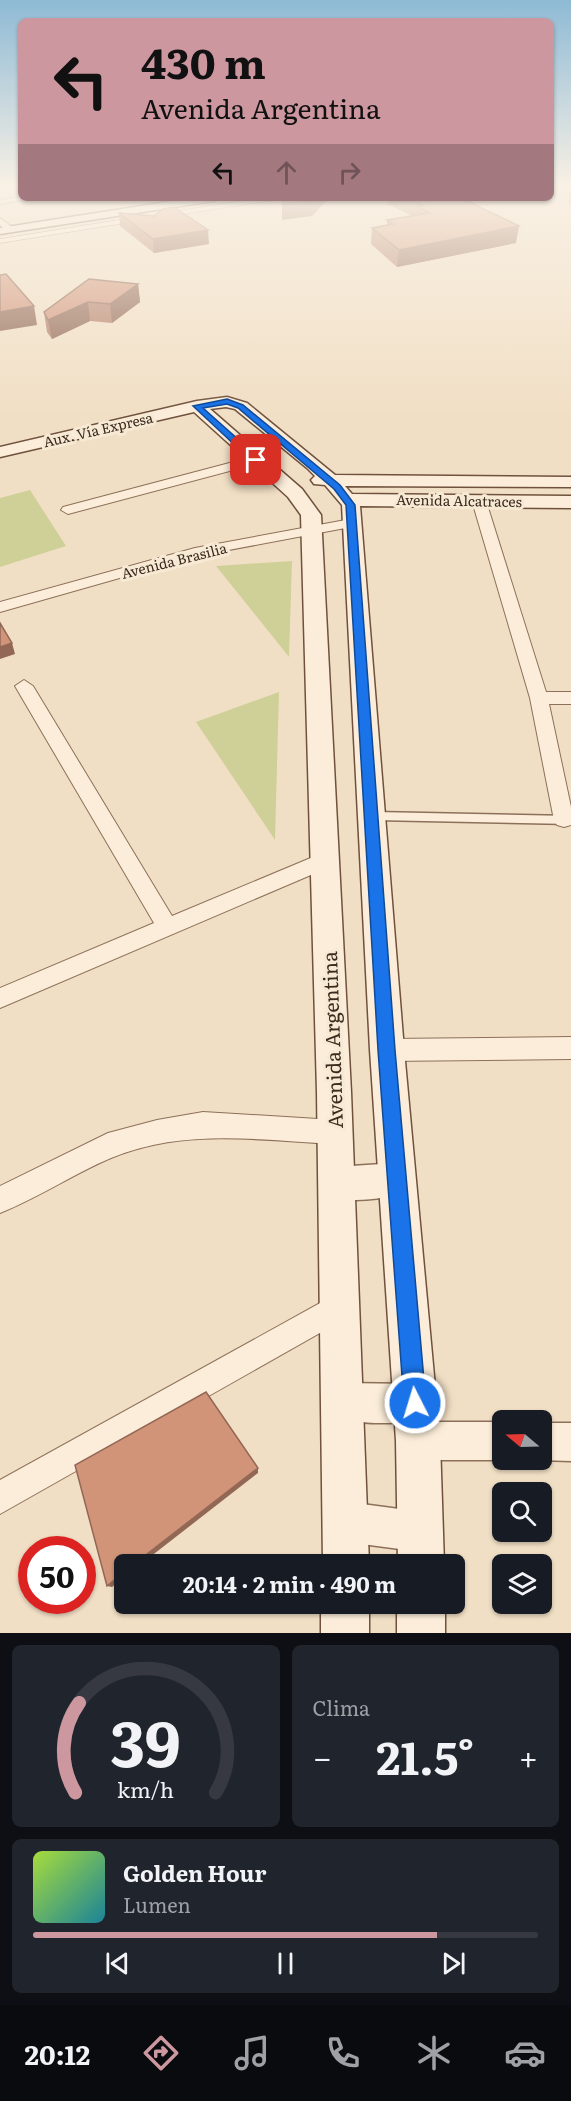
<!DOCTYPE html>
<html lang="es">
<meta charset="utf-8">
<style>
:root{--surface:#171b24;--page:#20242c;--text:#f1f3f6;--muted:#9ea1a6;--line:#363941;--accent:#cc979f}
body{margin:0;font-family:Literata,serif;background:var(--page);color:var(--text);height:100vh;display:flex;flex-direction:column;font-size:22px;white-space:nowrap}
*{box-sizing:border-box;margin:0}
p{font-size:20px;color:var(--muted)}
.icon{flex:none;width:33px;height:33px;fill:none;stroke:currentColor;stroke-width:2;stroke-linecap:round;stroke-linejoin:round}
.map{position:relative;height:1633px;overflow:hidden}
.sheet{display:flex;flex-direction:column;gap:12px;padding:12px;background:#0d0f14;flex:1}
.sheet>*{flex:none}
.hud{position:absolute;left:18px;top:18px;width:536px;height:183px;border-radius:9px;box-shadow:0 2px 4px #0004;background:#cc979f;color:#111;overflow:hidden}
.needle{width:39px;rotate:289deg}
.tools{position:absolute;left:492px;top:1410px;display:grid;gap:12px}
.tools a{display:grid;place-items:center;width:60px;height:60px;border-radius:9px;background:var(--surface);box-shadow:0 2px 4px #0004;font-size:30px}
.speed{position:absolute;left:18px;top:1536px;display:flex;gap:12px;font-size:30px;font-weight:700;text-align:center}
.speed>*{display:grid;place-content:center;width:78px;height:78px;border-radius:50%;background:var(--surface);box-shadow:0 2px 4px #0004;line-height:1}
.speed .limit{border:9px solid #d22;background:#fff;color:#111}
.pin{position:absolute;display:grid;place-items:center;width:51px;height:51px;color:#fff;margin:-26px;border-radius:12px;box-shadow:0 3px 9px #0006}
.me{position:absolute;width:66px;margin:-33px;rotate:355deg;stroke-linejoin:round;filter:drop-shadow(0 0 4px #0008)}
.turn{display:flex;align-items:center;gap:21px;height:126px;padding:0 24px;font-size:27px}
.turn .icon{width:78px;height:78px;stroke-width:2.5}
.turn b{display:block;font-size:42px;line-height:51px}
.lanes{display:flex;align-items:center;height:57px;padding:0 24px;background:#0003;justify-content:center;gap:30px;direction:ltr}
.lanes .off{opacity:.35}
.big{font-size:45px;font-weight:700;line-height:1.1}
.sheet .widget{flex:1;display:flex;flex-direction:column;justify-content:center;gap:9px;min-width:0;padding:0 21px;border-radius:9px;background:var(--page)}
.sheet .dial{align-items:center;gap:0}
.dial svg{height:156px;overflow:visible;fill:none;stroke:var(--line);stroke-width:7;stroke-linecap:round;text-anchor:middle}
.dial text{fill:var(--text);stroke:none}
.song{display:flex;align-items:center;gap:18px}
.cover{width:72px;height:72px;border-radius:9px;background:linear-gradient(135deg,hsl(80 70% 55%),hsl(190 70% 35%))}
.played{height:6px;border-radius:3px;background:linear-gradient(90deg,var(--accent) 80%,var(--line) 80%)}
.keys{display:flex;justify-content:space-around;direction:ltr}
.heat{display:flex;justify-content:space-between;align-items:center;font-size:33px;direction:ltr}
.sheet .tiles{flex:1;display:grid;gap:12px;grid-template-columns:1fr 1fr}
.widget:last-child{grid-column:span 2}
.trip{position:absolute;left:114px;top:1554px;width:351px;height:60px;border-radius:9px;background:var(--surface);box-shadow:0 2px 4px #0004;font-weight:700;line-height:60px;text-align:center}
.dock{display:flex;height:96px;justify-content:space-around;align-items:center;background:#090b0e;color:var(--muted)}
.dock .icon{width:42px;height:42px}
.dock .active{color:var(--accent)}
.dock b{font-size:27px;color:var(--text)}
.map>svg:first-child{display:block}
</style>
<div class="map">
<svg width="571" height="1633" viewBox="0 0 571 1633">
<rect width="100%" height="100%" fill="#f1dfc5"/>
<g fill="#cfd098">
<polygon points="30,490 66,546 0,567 0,498"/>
<polygon points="292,561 289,657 216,566"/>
<polygon points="279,692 275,840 196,722"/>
</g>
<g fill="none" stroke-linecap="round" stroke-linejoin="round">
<defs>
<g id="service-far1">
<polyline points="171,214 274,198"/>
<polyline points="0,241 131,220"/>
</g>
<polyline id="service" points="375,816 571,820"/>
<g id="minor">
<polygon points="21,197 32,198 0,204 0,200"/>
<polygon points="0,218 12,227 12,231 6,231 0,225"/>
<polygon points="256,456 262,460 260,463 68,514 61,510 63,507"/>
<polygon points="479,497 486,501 546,692 571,692 571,704 549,704 571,807 571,825 564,827 557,825 554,820 530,698 472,501"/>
<polygon points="351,519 358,523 356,526 197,556 0,612 0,602 195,548"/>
<polygon points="24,680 33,686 172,916 325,852 332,854 335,860 332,866 0,1008 0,988 154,923 15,686"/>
<polygon points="571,1037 571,1059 387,1061 379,1058 375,1050 379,1042 387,1039"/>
<path d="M203 1112 334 1120 343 1123 347 1132 343 1141 334 1144C259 1140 183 1128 111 1158 73 1174 38 1198 0 1213V1186L108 1133 157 1120Z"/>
<polygon points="340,1292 350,1296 354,1306 350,1316 0,1514 0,1480"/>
</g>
<g id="tertiary">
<path d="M397 1163 408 1168 413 1179 408 1190C387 1200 346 1204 324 1195L320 1183 324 1171 336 1167Z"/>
<path d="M343 1383 415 1384 428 1390 434 1403 428 1416C405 1426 353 1425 330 1415L324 1402 330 1389Z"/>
<polygon points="418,1422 502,1422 504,1460 418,1460 404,1455 399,1441 404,1427"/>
<polygon points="542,1423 571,1423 571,1461 538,1460 542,1460"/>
<polygon points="347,1502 422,1512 436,1518 442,1532 436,1546 422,1552 347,1542 333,1536 327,1522 333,1508"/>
</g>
<g id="secondary">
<polygon points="193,198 219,198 214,201 0,234 0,228"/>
<polygon points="227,397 247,403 335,475 571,477 571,487 345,486 352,494 571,496 571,508 360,506 404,1050 440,1441 444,1564 398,1564 396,1441 370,1050 342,505 325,485 314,484 311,480 315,476 307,468 235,409 226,407 210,409 302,489 321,515 351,1092 369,1564 323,1564 317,1092 301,515 288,497 194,412 0,457 0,447 197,401"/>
<rect x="321" y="1604" width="48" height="29"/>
<rect x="397" y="1604" width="48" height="29"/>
</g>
</defs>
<use href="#service-far1" stroke="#8d705a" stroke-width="5"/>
<use href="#service" stroke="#8d705a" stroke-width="11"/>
<use href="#minor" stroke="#8d705a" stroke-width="2"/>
<use href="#tertiary" stroke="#8d705a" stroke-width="3"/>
<use href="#secondary" stroke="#6f513d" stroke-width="3"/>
<use href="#service-far1" stroke="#fbedd9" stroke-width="4"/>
<use href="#service" stroke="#fbedd9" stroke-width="8"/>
<use href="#minor" fill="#fbedd9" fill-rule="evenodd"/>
<use href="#tertiary" fill="#fbedd9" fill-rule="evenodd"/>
<use href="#secondary" fill="#fbedd9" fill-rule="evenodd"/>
</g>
<g fill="#b47f68">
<polygon points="571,186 571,204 569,204 569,195"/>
<polygon points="388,198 461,198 516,243 397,267 371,244 372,228 387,225 387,220 412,216 388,204"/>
<polygon points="119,213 209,244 154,253 120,226"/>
<polygon points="138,284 140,302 112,323 90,321 52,339 47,332 44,312"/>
</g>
<g fill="#926855">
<polygon points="314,198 327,198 327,200 312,216 282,220 282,204"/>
<polygon points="519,226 516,243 397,267 399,250"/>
<polygon points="208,230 209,244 154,253 153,239"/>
<polygon points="138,284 140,302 112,323 110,304"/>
<polygon points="88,302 90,321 52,339 48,320"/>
<polygon points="34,306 37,325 0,331 0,312"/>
<polygon points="12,643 15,654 0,659 0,647"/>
<polygon points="258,1468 258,1473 141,1564 134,1564"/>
<polygon points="124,1572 124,1578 112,1587 107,1586"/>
</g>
<g fill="#d19479" stroke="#926855" stroke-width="1.5">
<polygon points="288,198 314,198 312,200 282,204"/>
<polygon points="408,198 461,198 519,226 399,250 372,228 393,224 387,220 430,213 418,207 424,206"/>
<polygon points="174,207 208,230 153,239 119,213 154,216 163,209"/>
<polygon points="6,274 34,306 0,312 0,275"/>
<polygon points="89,279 138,284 110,304 88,302 48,320 44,312"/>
<polygon points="0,623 12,643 0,647"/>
<polygon points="206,1392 258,1468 134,1564 124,1564 124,1572 107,1586 75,1465"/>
</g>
<linearGradient id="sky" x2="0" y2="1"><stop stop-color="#8ebad5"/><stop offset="0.45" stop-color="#f9f1e5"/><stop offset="1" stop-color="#f9f1e5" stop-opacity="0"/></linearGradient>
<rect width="571" height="415" fill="url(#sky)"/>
<polygon fill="#1a73e8" stroke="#114b97" stroke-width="1.5" points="227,399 243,405 340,485 355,505 395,1050 426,1403 422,1410 415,1414 407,1410 404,1403 378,1050 346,505 334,489 238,408 227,404 203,408 259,458 259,462 253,462 193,406"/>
<g text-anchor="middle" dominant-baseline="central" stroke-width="6" stroke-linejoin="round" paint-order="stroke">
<g font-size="14" fill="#3c2a1e" stroke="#f7ead5">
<text transform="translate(98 429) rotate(-13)">Aux. Vía Expresa</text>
<text transform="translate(459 500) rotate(1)">Avenida Alcatraces</text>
<text transform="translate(174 560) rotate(-14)">Avenida Brasilia</text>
</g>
<g font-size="20" fill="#3c2a1e" stroke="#f7ead5">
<text transform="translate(331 1040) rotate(-92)">Avenida Argentina</text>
</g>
</g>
</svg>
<div class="tools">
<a><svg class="needle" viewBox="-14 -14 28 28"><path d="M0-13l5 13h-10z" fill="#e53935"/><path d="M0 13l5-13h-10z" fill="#9ea1a6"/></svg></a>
<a><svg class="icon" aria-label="search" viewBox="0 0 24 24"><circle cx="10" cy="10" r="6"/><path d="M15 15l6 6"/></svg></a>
<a><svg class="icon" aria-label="layers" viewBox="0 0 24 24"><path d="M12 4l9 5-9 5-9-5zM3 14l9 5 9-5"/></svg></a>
</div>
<div class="speed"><div class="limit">50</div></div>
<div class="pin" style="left:256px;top:460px;background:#d93025"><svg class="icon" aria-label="arrive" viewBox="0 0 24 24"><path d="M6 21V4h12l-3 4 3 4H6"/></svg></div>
<svg class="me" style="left:415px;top:1403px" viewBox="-20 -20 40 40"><circle r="17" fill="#1a73e8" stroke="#fff" stroke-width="3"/><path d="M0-11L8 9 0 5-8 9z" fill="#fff"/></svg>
<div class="trip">20:14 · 2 min · 490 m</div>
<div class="hud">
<div class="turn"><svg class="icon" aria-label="left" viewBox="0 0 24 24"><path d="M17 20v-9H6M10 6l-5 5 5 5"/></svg><div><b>430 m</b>Avenida Argentina</div></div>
<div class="lanes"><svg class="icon" aria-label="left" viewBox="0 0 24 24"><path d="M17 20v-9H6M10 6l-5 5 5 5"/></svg><svg class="icon off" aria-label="ahead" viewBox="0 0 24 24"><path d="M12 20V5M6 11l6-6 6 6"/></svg><svg class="icon off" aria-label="right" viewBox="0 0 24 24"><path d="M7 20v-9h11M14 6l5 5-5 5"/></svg></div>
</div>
</div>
<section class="sheet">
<div class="tiles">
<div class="widget dial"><svg viewBox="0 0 100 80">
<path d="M14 69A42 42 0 1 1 86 69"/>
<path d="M14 69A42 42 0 0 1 16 23" stroke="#cc979f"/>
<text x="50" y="56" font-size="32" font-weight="700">39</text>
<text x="50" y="72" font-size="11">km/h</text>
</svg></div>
<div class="widget"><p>Clima</p>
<div class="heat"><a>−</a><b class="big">21.5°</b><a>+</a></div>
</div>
<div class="widget">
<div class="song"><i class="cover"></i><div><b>Golden Hour</b><p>Lumen</p></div></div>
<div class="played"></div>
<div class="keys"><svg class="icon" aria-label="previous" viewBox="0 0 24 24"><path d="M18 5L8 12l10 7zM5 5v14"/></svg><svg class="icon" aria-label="pause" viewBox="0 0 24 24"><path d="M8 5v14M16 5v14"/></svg><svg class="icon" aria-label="next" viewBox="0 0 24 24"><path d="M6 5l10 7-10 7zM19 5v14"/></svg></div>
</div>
</div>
</section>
<nav class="dock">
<b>20:12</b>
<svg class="icon active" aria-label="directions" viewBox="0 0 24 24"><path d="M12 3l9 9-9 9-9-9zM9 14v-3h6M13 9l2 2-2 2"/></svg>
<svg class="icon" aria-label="music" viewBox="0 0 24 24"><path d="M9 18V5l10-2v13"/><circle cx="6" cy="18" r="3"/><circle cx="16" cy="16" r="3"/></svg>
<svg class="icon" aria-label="phone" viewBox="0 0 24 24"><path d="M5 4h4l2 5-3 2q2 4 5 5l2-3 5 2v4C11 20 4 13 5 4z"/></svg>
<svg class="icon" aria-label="climate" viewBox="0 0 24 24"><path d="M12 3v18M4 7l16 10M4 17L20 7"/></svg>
<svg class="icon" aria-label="car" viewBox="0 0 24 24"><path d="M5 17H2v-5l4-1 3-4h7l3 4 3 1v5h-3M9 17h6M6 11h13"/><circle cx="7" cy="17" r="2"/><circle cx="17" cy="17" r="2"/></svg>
</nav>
